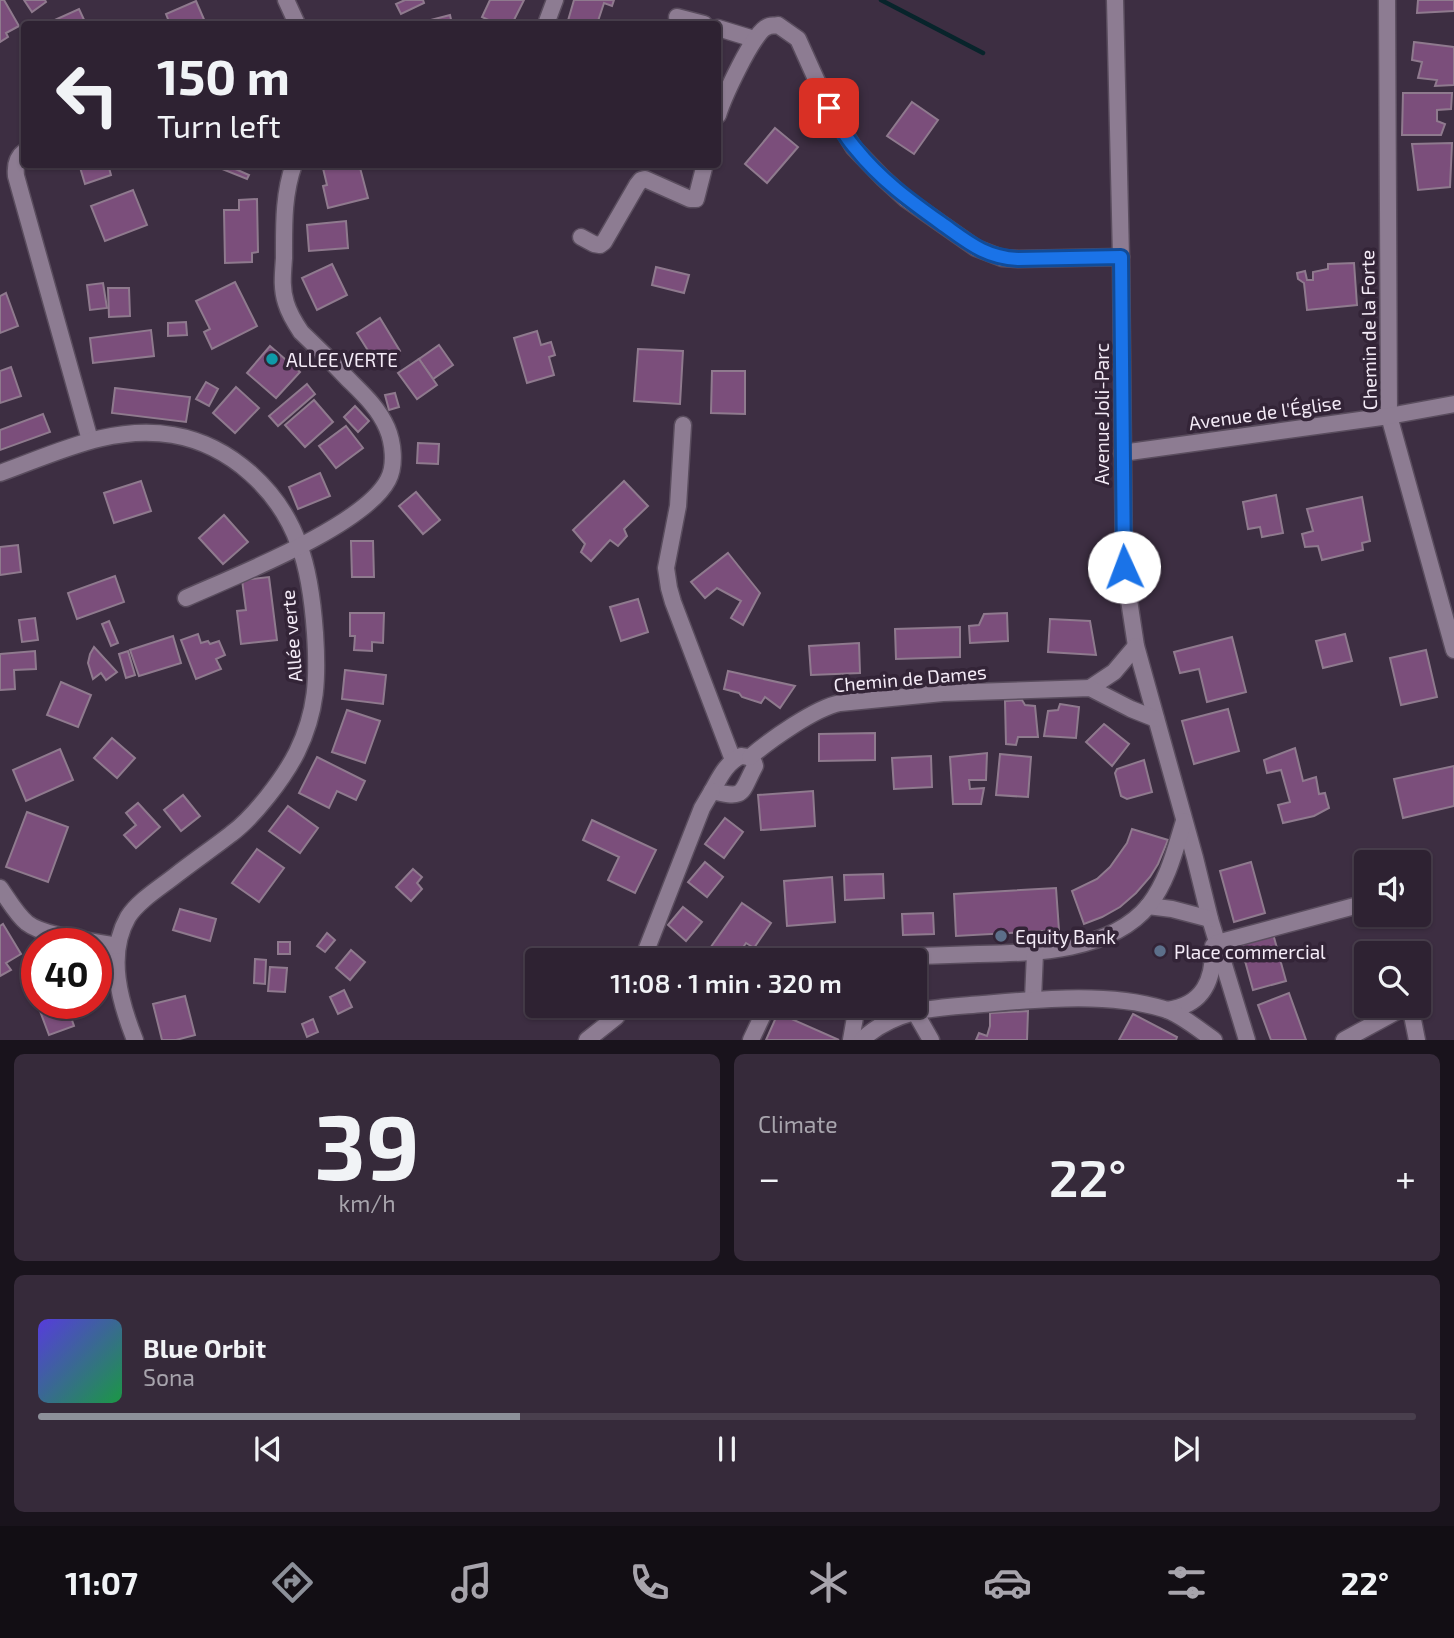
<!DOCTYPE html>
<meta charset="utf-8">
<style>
:root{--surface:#2e2232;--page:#362a3a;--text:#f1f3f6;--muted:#a7a4ac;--line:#493f4d;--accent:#8c9099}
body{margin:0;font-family:"Exo 2",sans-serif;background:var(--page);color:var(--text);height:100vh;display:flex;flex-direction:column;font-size:26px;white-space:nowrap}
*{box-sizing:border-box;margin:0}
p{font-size:23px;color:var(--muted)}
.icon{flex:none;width:38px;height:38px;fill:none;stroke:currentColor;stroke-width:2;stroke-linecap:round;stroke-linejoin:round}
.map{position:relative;height:1040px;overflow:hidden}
.drawer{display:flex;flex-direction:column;gap:14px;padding:14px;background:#19131c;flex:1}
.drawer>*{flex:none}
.banner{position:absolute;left:21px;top:21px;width:700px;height:147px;border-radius:7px;box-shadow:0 2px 5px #0004,0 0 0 2px var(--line);background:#2e2232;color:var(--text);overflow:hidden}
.fabs{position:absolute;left:1354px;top:850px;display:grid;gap:14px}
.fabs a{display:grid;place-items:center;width:77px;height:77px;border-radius:7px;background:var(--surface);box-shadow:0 2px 5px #0004,0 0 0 2px var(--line);font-size:35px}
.speed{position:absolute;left:21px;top:928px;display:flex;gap:14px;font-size:35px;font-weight:700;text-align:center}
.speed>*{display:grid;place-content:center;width:91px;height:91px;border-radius:50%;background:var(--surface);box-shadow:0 2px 5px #0004,0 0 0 2px var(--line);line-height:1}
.speed .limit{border:10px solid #d22;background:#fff;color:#111}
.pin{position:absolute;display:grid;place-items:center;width:60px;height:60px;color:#fff;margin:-30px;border-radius:14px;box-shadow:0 4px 10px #0006}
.me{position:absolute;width:77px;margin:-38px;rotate:358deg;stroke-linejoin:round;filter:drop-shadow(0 0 5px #0008)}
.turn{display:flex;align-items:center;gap:24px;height:147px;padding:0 21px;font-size:32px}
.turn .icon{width:91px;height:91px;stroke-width:2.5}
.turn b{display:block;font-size:49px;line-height:60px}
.big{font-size:52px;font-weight:600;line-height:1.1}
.drawer .card{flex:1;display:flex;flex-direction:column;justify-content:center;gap:10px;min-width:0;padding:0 24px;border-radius:10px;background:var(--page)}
.drawer .dial{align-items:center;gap:0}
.dial b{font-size:91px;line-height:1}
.song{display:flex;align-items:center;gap:21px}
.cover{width:84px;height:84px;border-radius:10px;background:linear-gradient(135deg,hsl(250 70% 55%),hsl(140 70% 35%))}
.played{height:7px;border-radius:4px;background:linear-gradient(90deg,var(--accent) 35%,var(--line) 35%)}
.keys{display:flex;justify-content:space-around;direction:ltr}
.heat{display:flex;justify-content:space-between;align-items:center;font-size:38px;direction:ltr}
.drawer .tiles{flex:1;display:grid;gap:14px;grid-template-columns:1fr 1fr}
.card:last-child{grid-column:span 2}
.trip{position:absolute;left:525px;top:948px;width:402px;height:70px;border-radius:7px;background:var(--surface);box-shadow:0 2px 5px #0004,0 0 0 2px var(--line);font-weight:600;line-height:70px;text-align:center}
.dock{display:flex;height:112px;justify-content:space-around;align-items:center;background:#120e14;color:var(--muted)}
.dock .icon{width:49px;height:49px}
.dock .current{color:var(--accent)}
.dock b{font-size:32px;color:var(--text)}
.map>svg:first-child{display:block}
</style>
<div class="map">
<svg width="1454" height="1040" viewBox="0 0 1454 1040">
<rect width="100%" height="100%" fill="#3d2e42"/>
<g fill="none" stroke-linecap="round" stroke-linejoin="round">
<polyline stroke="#08242b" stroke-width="4.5" points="881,0 983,53"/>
</g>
<g fill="#7b4e7b" stroke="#8f7a8e" stroke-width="2">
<polygon points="0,0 4,0 19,26 6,33 8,37 0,42"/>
<polygon points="24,0 45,0 46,2 32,12"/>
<polygon points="405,0 423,0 424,3 401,14 396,4"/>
<polygon points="490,0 524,0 512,24 497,24 482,17"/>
<polygon points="574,0 614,0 612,6 604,3 597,24 567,24"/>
<polygon points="1418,0 1454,0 1454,11 1417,13"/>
<polygon points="196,1 206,24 170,24 166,14"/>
<polygon points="79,9 86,24 46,24"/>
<polygon points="450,15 452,24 419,24 419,23"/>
<polygon points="1414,42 1454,47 1454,85 1435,86 1437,80 1418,78 1422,62 1412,60"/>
<polygon points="1403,93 1452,93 1451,109 1437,110 1437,121 1445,124 1441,135 1402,135"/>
<polygon points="912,102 938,120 914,154 887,136"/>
<polygon points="775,128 798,147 767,183 745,164"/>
<polygon points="1452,143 1450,187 1418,190 1412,144"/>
<polygon points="79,164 108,164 111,175 85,184"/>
<polygon points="224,164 249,175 247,179 222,169"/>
<polygon points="322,164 359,164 368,198 328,208 323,186 327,185"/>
<polygon points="133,190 147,225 105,241 91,206"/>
<polygon points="257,199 258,252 252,253 252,262 225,263 224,210 239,210 239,200"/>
<polygon points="346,221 348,248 309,251 307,225"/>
<polygon points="1354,263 1357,305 1307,310 1304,283 1298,279 1297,273 1305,271 1307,280 1313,280 1313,272 1328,269 1328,264"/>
<polygon points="332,264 347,295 317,310 302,278"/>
<polygon points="656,267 689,275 684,293 652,285"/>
<polygon points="235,282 257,326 212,349 204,332 210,329 196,301"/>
<polygon points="103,283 107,308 90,310 87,285"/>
<polygon points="108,288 129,288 130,316 109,317"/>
<polygon points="6,293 18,326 0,333 0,296"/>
<polygon points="380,318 400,351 377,365 357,333"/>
<polygon points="186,322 187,335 168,336 168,323"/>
<polygon points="151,330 154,356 93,363 90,338"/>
<polygon points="537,331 541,345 551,342 555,355 549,357 554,375 527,383 514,338"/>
<polygon points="439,345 453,365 433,379 419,359"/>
<polygon points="270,346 300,372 276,398 247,373"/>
<polygon points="638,349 683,351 680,404 634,401"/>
<polygon points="419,359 437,385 417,399 398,373"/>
<polygon points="11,367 21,396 0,403 0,371"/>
<polygon points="712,371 745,371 745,414 711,413"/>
<polygon points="206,382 218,389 209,406 196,399"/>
<polygon points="307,384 315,394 278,426 269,416"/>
<polygon points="236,387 259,408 235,433 213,413"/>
<polygon points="115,388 190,397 186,422 112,413"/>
<polygon points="395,393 399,407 389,410 385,395"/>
<polygon points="314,400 333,422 305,447 285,425"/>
<polygon points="355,406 369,421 358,432 344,417"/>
<polygon points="43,414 50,432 0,450 0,430"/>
<polygon points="346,426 363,448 336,468 319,446"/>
<polygon points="418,443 439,444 438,464 417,463"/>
<polygon points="320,473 330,496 298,509 289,487"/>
<polygon points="141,481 151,511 114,523 104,493"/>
<polygon points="624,481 648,506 624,529 627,536 618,546 610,540 591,561 581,552 585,544 573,530"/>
<polygon points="416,492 440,520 423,534 399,506"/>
<polygon points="1276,495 1283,533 1262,537 1260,527 1248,529 1243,502"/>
<polygon points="1362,497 1370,541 1362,543 1363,550 1322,560 1318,546 1305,547 1302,534 1313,531 1307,509"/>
<polygon points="224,515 248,542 223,564 199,538"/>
<polygon points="351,541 373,541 374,577 352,577"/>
<polygon points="18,545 21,572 0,575 0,547"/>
<polygon points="728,553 760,593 743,625 731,618 741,601 717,588 705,598 691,582"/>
<polygon points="115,576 124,602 77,619 68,593"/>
<polygon points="269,577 277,640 241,644 237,611 246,610 242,580"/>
<polygon points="638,599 648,632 621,641 610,607"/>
<polygon points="350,613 384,613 383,643 372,642 372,651 354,650 355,636 350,636"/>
<polygon points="1007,613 1008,641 970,643 969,626 979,625 984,614"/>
<polygon points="35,618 38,640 22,642 19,620"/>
<polygon points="1050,619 1090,621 1096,655 1048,652"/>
<polygon points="109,621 118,643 111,646 102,624"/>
<polygon points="960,627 960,657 896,659 895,629"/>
<polygon points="198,634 201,643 208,641 210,644 219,641 225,655 216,659 221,669 196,679 181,640"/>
<polygon points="1345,634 1352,661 1323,668 1316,641"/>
<polygon points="173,636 181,663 139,676 130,650"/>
<polygon points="1232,637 1246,692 1207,702 1199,669 1180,673 1174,652"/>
<polygon points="859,643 860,673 811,675 809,646"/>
<polygon points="94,647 117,672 106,680 101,673 93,679 88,663 90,654"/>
<polygon points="1426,650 1437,697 1401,705 1390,658"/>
<polygon points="35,651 36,669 14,670 15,689 0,690 0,654"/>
<polygon points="128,651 135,675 126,678 119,654"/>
<polygon points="345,670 386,675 383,704 342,699"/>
<polygon points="728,671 795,686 780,708 765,697 761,703 742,697 739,693 724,689"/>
<polygon points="61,682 91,695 78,727 47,715"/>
<polygon points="1022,700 1025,705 1035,706 1038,737 1018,737 1016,745 1006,744 1005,701"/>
<polygon points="1060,704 1079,707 1076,738 1044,736 1048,711 1058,710"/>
<polygon points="1228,709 1239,751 1194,764 1182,721"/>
<polygon points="347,710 380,721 365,763 332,752"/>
<polygon points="1104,724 1129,744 1112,766 1086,742"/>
<polygon points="875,733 875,760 819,761 819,734"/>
<polygon points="112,738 135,758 117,778 94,758"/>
<polygon points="1295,748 1303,781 1316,777 1319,794 1325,793 1329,808 1314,816 1283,823 1278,805 1290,802 1281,770 1267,773 1264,760"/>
<polygon points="60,749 73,780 26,801 13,770"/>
<polygon points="987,753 986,780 969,780 970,789 984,788 981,804 953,804 950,757"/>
<polygon points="1000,754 1031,757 1028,797 996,795"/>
<polygon points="931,756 932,787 894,789 892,758"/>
<polygon points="317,757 365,781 356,800 337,791 329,808 299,793"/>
<polygon points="1144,760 1152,792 1127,799 1121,796 1115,773 1117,769"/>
<polygon points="1454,766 1454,806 1403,818 1394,779"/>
<polygon points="813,791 815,826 761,830 758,795"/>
<polygon points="183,795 200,816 181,831 164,810"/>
<polygon points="138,803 160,827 136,848 124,835 136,825 126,813"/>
<polygon points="288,806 318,828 300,853 269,831"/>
<polygon points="27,812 68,827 48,882 6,867"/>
<polygon points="725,818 743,832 724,858 705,844"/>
<polygon points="592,820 656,850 635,893 608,880 619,857 583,840"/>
<polygon points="1132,829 1168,840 1158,864 1150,877 1136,893 1120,907 1102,917 1084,924 1072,891 1097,879 1110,867 1127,843"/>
<polygon points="257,849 284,868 259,902 232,883"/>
<polygon points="705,862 723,877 707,897 688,882"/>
<polygon points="1251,862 1265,913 1234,922 1220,871"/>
<polygon points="413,869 422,877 417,883 422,889 411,901 396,887"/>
<polygon points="883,874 884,898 845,900 844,875"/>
<polygon points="832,877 835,922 787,926 784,881"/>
<polygon points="1056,888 1059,930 956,936 954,894"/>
<polygon points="742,903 771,923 754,948 746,943 734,961 701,961"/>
<polygon points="683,907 702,922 686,941 668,925"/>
<polygon points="180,909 216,919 210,941 173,930"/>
<polygon points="933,913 934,934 903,935 902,914"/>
<polygon points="3,924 21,954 6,963 11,970 0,976 0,926"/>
<polygon points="1272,930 1286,981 1253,990 1239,939"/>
<polygon points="327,933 335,940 325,952 317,946"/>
<rect x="278" y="942" width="12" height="12"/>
<polygon points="351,950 365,962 350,980 336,968"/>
<polygon points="255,959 266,960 265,984 254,983"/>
<polygon points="270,967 287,968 285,992 268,991"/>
<polygon points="344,990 352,1007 338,1014 330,997"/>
<polygon points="1289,993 1306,1040 1271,1040 1258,1005"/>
<polygon points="185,996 195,1035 176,1040 162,1040 153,1004"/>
<polygon points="37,1003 66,1003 74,1026 49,1035"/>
<polygon points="1028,1011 1027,1040 976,1040 979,1033 987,1036 990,1026 990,1013"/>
<polygon points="778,1013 839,1040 766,1040"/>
<polygon points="1133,1014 1177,1037 1176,1040 1119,1040"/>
<polygon points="313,1019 318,1032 307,1037 302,1024"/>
</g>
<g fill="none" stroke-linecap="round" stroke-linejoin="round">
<defs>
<g id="minor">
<polyline points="286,0 297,24"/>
<polyline points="1115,0 1121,257 1124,567 1136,646 1195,858 1210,919 1247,1040"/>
<polyline points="1387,0 1389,416 1454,650"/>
<polyline points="677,17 704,24"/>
<polyline points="546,24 555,0"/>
<polyline points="718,28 754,39"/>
<path d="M718 115C723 99 753 32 767 27 770 25 774 26 778 25L798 39 829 108 854 148 883 178 906 199 976 248 1002 258 1018 259 1121 257"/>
<path d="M24 152C16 158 15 166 16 176L90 440"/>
<polyline points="581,237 594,244 600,245 604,242 637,185 641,180 645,179 690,199 696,199 705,164"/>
<polyline points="683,425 678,506 666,568 669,588 673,602 733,760"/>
<polyline points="1122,453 1389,416 1454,404"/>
<path d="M0 473C56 453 113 424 173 435 231 445 280 491 299 545 309 571 313 605 315 633 318 678 317 711 297 752 284 778 254 817 231 834 213 848 194 861 176 875 161 887 138 901 128 917 106 955 120 1002 135 1040"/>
<path d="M186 598C235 576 364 526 388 480 396 465 393 442 387 428 378 407 362 393 347 378 332 362 317 347 301 332 295 323 289 313 286 303 281 288 283 273 284 258 284 226 283 195 294 164"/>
<polyline points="1090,688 1114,672 1136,646"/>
<path d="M741 756C749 757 753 757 755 766 740 794 746 799 712 791 720 777 726 763 741 756Z"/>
<path d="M750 757C770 740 815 708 840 703L943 693 1090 688 1131 709 1156 719"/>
<path d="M0 888C8 899 16 914 27 923 45 937 94 941 117 946"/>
<polyline points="1148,906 1172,909 1210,919"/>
<polyline points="1217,943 1366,903"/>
<polyline points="642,961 702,808 712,791"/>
<path d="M810 961C837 955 866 965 892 957 921 956 950 955 978 954 1033 953 1111 952 1149 905 1168 880 1175 850 1184 821"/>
<polyline points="1033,999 1035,953"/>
<path d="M1167 1010C1204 1005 1214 979 1213 946"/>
<polyline points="915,1012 931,1040"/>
<polyline points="587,1040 616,1017 624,1006"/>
<polyline points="751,1040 767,1006"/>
<polyline points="851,1040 857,1006"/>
<path d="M862 1040C876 1026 896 1017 914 1012 936 1007 961 1006 983 1004 1041 999 1108 992 1164 1009 1179 1013 1201 1031 1214 1040"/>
<polyline points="1344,1040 1403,1008 1411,1010 1417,1040"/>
</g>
</defs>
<use href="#minor" stroke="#5a4d5e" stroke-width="19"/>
<use href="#minor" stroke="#8d7c92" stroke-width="16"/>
</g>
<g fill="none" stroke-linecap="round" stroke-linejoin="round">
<defs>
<path id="route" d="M829 108C837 122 845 137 856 149 880 179 910 201 941 223 968 242 984 257 1018 259L1121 257 1124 567"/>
</defs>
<use href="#route" stroke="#114b97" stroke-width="18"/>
<use href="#route" stroke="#1a73e8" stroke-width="12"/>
</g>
<circle fill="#0f9aa8" stroke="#332437" stroke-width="2.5" cx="272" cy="359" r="7"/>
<g fill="#5c6f8a" stroke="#332437" stroke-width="2.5">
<circle cx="1001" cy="936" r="7"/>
<circle cx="1160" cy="951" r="7"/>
</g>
<g text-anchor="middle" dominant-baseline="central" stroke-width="7" stroke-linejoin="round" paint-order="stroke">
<g font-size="19" fill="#f4ebf7" stroke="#332437">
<text transform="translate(1368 330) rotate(-91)">Chemin de la Forte</text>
<text transform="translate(1265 412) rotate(-8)">Avenue de l'Église</text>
<text transform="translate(1101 414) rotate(-90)">Avenue Joli-Parc</text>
<text transform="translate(291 636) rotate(-95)">Allée verte</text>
<text transform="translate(910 678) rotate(-5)">Chemin de Dames</text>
</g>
<g font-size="19" fill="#f4ebf7" stroke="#332437" text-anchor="start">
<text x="286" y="359">ALLEE VERTE</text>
<text x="1015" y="936">Equity Bank</text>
<text x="1174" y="951">Place commercial</text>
</g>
</g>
</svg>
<div class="fabs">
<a><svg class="icon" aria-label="sound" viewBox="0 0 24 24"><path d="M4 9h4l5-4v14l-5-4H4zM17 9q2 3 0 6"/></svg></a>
<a><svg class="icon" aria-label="search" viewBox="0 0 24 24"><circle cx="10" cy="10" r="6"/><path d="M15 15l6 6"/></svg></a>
</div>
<div class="speed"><div class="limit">40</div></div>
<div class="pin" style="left:829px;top:108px;background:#d93025"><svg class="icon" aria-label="arrive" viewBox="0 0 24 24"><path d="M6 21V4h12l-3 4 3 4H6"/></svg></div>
<svg class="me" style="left:1124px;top:567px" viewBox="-20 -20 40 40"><circle r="19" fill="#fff"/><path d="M0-13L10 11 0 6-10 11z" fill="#1a73e8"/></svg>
<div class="trip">11:08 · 1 min · 320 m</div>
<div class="banner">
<div class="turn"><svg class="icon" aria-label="left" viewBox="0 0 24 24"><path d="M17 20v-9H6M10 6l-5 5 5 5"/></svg><div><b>150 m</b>Turn left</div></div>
</div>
</div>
<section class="drawer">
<div class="tiles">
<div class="card dial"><b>39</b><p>km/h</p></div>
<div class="card"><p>Climate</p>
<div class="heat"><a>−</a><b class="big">22°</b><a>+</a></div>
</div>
<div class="card">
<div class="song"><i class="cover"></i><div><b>Blue Orbit</b><p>Sona</p></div></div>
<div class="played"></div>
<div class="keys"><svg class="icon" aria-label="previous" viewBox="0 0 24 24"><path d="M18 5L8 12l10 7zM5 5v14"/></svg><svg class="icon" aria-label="pause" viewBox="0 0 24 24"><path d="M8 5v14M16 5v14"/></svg><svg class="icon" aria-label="next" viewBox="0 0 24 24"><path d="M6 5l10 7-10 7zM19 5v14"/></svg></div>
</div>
</div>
</section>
<nav class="dock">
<b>11:07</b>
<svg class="icon current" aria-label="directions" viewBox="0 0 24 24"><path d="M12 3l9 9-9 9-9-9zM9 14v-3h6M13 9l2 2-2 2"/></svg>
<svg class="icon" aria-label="music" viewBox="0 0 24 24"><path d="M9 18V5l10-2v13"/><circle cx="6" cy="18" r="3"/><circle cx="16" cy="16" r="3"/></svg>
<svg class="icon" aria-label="phone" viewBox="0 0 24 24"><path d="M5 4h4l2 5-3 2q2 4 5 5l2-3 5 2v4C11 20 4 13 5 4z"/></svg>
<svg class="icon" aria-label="climate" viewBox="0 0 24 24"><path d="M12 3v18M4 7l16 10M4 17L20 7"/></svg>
<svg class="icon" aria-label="car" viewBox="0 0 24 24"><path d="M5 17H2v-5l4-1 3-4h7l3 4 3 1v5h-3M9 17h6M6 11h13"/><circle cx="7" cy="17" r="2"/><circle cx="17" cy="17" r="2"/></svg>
<svg class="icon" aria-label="filters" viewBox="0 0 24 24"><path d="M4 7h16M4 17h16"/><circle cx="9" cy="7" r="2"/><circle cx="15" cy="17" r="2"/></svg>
<b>22°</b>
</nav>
